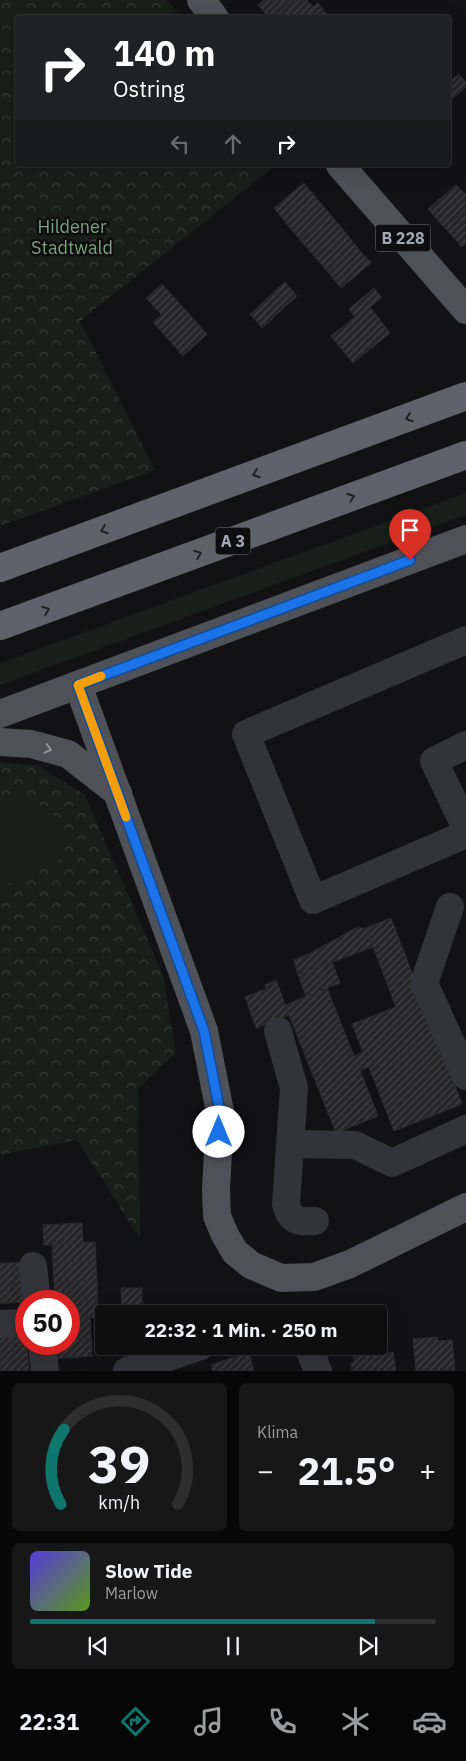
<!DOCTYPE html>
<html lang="de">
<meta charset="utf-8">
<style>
:root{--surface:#0e0e0f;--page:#171718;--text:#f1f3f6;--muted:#9b9c9e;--line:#2e2e2f;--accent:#0f766e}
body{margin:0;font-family:"IBM Plex Sans",sans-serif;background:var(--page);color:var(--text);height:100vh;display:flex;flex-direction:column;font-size:19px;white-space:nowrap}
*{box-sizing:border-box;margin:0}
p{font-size:16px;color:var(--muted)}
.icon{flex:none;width:28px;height:28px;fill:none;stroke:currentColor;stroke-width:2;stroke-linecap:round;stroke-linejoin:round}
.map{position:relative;height:1371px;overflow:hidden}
.side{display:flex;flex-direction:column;gap:12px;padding:12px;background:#080808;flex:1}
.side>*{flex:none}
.hud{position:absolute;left:15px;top:15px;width:436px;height:152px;border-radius:5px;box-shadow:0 5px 20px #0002,0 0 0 1px var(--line);background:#202124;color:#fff;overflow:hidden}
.speed{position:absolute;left:15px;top:1290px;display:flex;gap:10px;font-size:25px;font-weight:700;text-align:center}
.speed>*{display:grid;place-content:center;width:65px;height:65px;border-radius:50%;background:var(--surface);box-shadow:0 5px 20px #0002,0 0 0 1px var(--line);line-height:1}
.speed .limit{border:8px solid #d22;background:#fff;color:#111}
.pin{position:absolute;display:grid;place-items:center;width:42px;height:42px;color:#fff;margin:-51px -21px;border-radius:50% 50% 50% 0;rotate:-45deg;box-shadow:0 0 5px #0007}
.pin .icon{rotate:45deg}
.me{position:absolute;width:55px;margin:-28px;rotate:0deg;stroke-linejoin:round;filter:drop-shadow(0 0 4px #0008)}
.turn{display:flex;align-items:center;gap:18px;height:105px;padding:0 15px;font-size:22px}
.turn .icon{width:65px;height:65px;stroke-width:2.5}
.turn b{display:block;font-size:35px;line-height:42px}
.lanes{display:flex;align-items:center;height:48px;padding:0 15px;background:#0003;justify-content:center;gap:25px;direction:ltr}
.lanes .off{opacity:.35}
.big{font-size:38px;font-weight:700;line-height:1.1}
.side .card{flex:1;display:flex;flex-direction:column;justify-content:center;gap:8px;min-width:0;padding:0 18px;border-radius:8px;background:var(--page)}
.side .dial{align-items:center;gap:0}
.dial svg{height:130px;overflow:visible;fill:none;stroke:var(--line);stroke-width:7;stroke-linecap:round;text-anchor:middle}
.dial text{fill:var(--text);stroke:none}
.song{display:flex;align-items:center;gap:15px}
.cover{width:60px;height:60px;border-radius:8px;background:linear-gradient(135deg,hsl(250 70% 55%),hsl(90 70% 35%))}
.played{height:5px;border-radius:2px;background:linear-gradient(90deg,var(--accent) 85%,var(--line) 85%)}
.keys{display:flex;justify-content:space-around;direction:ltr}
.heat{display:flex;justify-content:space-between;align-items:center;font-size:28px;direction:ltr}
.side .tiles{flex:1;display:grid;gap:12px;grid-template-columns:1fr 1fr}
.card:last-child{grid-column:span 2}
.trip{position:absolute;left:95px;top:1305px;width:292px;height:50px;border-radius:5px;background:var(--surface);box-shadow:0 5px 20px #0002,0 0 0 1px var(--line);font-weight:700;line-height:50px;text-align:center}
.dock{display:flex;height:80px;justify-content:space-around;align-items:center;background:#060606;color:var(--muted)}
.dock .icon{width:35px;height:35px}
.dock .active{color:var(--accent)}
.dock b{font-size:22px;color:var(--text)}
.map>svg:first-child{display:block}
</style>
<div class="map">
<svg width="466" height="1371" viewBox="0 0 466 1371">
<defs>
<pattern id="forest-crowns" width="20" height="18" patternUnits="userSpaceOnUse" patternTransform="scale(1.25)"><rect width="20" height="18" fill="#181f1a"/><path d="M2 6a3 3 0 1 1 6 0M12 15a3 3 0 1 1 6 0" fill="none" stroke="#363d39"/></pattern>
<pattern id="building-hatch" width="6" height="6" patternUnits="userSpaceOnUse" patternTransform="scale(1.25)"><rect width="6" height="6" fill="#252528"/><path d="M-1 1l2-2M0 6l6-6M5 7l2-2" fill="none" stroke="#424245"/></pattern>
</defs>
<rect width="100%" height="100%" fill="#121214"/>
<g fill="#181f1a">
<polygon points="466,493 466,515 0,685 0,663"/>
<polygon points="0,796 51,808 66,856 0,887"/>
</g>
<g fill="url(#forest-crowns)">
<polygon points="0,0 167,0 181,17 18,18 18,165 276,165 80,321 155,470 0,526"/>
<polygon points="0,762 39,766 85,795 163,976 176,1053 138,1088 140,1239 77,1140 0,1155 0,887 66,856 51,808 0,796"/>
</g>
<g fill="url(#building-hatch)" stroke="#2c2c30">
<polygon points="264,0 293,0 273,18 269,18 258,5"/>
<polygon points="293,0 307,0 313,7 301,18 273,18"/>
<polygon points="318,3 329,18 301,18 313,7"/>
<polygon points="459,74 466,83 466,87 449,101 449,82"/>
<polygon points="304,183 317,199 287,224 274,208"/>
<polygon points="456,185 466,195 466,210 445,228 428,209"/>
<polygon points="317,199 331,215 300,240 287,224"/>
<polygon points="466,210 466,243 462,247 445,228"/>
<polygon points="331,215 344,231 314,256 300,240"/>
<polygon points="344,231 357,247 328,272 314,256"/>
<polygon points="357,247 371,263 341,288 328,272"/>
<polygon points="285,282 297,296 262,328 250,314"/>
<polygon points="162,284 207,334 183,356 153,322 162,315 146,298"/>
<polygon points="374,288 382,298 370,307 390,333 353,363 331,336 355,317 349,309"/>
<polygon points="391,918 462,1104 394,1131 369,1067 360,1070 378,1116 336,1133 285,1005 327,988 354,1056 363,1052 352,1024 396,1007 366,928"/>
<polygon points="356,928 366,928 373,947 298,975 294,960 309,954"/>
<polygon points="332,962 340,983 306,996 298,975"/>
<polygon points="276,980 289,1015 256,1028 245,997 266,989 265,985"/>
<polygon points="82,1223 83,1243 44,1245 43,1225"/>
<polygon points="95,1242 96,1261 53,1263 52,1245"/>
<polygon points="96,1261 97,1280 54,1282 53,1263"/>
<polygon points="26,1262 26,1302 7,1303 7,1286 14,1286 13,1263"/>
<polygon points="0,1263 13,1263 14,1286 7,1286 7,1303 0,1303"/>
<polygon points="97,1280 97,1300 55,1301 54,1282"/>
<polygon points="121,1288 142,1288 142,1314 122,1314"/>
<polygon points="97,1300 98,1317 69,1318 69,1301 67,1301"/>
<polygon points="90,1317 91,1338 69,1339 69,1318"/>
<polygon points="13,1336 26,1336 29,1371 9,1371 8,1358 14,1358"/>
<polygon points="13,1336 14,1358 8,1358 9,1371 0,1371 0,1337"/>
<polygon points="437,1337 438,1341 452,1340 455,1370 416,1371 413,1339"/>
<polygon points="91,1338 92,1356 48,1359 48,1344 69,1344 69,1339"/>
<polygon points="122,1346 143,1346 143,1352 122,1353"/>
<polygon points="352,1346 370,1346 372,1356 393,1352 396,1371 352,1371 351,1363 354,1363"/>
<polygon points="249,1352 254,1371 213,1371 211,1365"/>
</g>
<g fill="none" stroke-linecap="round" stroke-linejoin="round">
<g stroke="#33343a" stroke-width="28">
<polyline points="466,640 246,734 313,900 466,834"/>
<polyline points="466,745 434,761 466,828"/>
<polyline points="450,907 424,983 466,1076"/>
<path d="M278 1031 294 1088 286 1204C290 1222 299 1222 315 1221"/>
<polyline points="291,1144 355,1145 392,1163 466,1129"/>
<polyline points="33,1266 37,1301"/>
<polyline points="0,1324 26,1323"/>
<polyline points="42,1344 45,1371"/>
<polyline points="308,1346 318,1371"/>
<polyline points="127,1371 201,1346"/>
</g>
<g stroke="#4f5159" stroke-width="28">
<polyline points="201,0 215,18"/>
<polyline points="340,165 466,310"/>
<polyline points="78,685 204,1031 220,1112 216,1190 217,1216 225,1235 235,1252 251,1265 281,1278 314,1277 350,1264 466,1207"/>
<polyline points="0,714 466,539"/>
<polyline points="0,742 31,744 68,754 118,793"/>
</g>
<g stroke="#5f626b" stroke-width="28">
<polyline points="0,568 466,396"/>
<polyline points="0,626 466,455"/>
</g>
</g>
<defs><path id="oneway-chevron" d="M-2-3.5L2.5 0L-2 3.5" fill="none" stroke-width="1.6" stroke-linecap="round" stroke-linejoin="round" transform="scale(1.25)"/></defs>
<g stroke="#222226">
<use href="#oneway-chevron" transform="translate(409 418) rotate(160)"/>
<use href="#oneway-chevron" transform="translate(256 474) rotate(160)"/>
<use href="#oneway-chevron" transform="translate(351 497) rotate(-20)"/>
<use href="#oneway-chevron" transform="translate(104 530) rotate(160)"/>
<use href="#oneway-chevron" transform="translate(198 554) rotate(-20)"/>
<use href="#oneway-chevron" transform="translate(46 610) rotate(-20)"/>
</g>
<use stroke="#9297a3" href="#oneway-chevron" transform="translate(48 749) rotate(15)"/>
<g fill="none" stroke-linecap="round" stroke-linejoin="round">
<defs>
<polyline id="route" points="219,1132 220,1112 204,1031 78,685 410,560"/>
</defs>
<use href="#route" stroke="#114b97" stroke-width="12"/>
<use href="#route" stroke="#1a73e8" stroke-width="9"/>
<polyline stroke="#f59e0b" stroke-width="9" points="101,676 78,685 126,817"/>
</g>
<g text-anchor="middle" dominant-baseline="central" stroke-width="5" stroke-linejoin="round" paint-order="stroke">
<g fill="#0e0d0f" stroke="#767a84" stroke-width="1">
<rect x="375.5" y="224.5" width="55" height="27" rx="4"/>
<rect x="215.5" y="527.5" width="35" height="27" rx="4"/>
</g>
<g font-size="16" font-weight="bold" fill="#a3a8b6">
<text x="403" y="238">B 228</text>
<text x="233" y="541">A 3</text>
</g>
<g font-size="18" fill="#79a27c" stroke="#0e0d0f">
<text x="72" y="226">Hildener<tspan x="72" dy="21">Stadtwald</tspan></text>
</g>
</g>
</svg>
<div class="speed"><div class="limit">50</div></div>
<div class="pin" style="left:410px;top:560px;background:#d93025"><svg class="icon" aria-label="arrive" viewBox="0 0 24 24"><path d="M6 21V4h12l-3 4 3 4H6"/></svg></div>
<svg class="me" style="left:219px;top:1132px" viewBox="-20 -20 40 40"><circle r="19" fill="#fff"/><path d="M0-13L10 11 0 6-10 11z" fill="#1a73e8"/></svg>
<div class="trip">22:32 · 1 Min. · 250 m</div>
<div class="hud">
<div class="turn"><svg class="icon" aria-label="right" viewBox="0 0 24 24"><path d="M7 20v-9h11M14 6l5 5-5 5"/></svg><div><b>140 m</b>Ostring</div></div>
<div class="lanes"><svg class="icon off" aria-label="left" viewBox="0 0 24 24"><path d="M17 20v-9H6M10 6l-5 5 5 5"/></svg><svg class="icon off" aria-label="ahead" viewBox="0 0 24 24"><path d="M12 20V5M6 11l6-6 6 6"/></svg><svg class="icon" aria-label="right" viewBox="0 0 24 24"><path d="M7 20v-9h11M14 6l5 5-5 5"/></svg></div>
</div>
</div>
<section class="side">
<div class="tiles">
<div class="card dial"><svg viewBox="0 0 100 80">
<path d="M14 69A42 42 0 1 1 86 69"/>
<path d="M14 69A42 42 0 0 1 16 23" stroke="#0f766e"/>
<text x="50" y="56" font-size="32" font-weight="700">39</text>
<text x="50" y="72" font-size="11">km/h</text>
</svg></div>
<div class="card"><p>Klima</p>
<div class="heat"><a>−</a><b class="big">21.5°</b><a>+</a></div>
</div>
<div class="card">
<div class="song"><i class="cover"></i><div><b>Slow Tide</b><p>Marlow</p></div></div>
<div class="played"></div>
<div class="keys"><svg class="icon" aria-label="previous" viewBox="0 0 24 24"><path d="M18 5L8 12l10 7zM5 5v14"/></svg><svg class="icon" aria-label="pause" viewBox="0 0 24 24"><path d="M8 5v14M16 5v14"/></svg><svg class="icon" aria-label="next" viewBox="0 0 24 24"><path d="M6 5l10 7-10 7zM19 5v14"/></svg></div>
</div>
</div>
</section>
<nav class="dock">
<b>22:31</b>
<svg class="icon active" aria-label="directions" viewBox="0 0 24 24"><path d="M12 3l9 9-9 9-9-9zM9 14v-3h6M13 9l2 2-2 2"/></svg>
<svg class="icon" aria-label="music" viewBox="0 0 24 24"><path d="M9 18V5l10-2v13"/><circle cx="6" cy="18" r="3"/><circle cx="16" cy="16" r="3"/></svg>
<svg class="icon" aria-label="phone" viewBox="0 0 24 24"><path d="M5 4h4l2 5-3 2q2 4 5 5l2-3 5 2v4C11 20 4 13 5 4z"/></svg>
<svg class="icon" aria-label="climate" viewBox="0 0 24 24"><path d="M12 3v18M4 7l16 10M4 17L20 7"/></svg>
<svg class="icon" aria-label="car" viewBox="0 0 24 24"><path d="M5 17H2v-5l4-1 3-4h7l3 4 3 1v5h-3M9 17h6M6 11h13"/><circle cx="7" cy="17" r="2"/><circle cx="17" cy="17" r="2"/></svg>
</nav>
